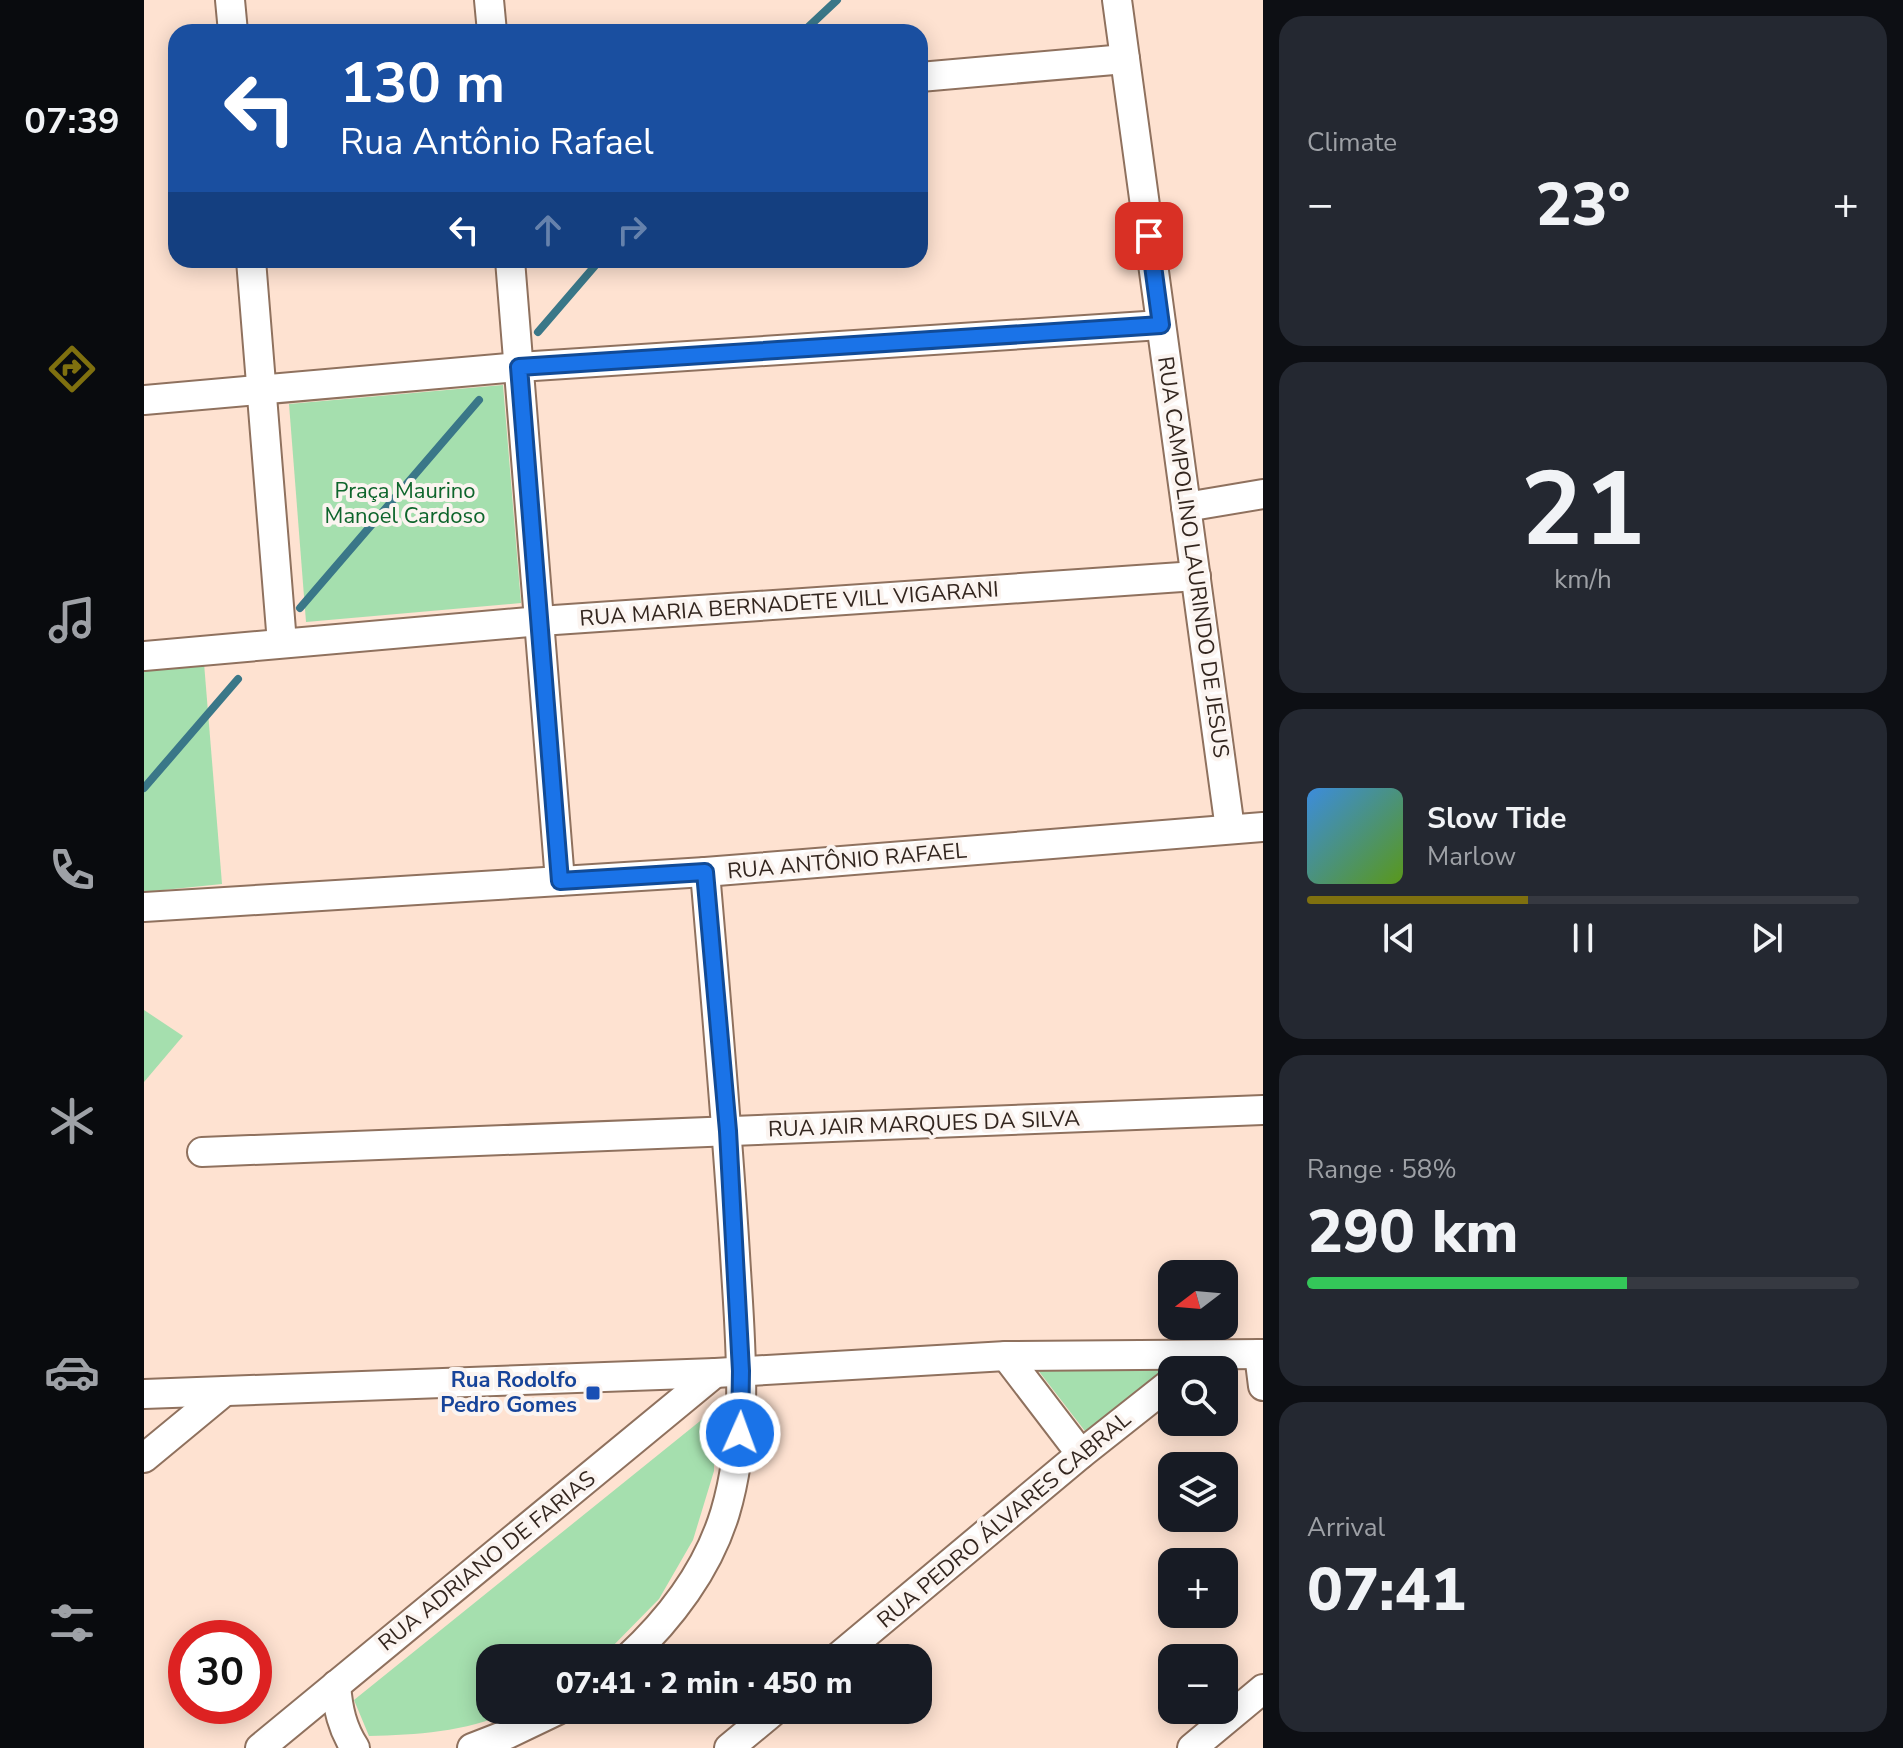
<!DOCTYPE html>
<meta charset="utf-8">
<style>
:root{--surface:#171b24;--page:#242831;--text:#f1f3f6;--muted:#9ea1a6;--line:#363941;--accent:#7f700f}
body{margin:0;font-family:"Nunito Sans",sans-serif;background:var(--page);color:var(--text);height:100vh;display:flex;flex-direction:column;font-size:30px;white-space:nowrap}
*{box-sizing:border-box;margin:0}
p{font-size:26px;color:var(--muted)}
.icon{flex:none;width:44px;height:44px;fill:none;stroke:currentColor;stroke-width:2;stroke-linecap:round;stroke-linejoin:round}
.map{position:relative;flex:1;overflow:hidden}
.drawer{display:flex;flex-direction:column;gap:16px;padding:16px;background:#0d0f14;width:640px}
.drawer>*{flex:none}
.top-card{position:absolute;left:24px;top:24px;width:760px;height:244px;border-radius:24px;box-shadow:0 4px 20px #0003;background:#1a4fa0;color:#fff;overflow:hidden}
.needle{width:52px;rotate:254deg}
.tools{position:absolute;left:1014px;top:1260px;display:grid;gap:16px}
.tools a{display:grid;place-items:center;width:80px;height:80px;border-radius:16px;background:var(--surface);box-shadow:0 4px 20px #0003;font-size:40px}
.speed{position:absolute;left:24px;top:1620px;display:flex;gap:16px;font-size:40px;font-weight:700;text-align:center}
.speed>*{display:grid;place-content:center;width:104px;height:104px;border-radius:50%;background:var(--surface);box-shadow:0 4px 20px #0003;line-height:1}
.speed .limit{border:12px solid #d22;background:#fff;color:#111}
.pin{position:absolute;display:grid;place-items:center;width:68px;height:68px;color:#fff;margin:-34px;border-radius:16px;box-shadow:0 4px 12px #0006}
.me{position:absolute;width:88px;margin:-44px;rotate:2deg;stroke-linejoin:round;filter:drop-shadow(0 0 6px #0008)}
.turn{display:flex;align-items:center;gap:28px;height:168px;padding:0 40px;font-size:36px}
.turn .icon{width:104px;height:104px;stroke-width:2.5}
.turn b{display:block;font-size:56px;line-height:68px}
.lanes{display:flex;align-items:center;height:76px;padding:0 40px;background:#0003;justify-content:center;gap:40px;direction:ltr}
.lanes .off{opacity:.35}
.big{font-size:60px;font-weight:800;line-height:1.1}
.drawer .card{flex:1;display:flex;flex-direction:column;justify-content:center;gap:12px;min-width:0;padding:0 28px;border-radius:24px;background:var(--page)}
.drawer .dial{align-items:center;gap:0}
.dial b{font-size:104px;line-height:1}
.song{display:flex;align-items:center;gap:24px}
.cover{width:96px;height:96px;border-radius:12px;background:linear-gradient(135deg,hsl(210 70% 55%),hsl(90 70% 35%))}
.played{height:8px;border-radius:4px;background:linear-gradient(90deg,var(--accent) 40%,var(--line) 40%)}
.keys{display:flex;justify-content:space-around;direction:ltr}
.heat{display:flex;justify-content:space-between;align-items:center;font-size:44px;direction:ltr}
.charge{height:12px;border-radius:6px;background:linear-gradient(90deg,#34c759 58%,var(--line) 0)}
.trip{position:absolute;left:332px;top:1644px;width:456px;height:80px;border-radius:24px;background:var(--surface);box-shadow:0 4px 20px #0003;font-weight:800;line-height:80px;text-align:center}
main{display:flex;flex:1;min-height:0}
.menu{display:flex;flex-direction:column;width:144px;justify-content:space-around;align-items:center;background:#090b0e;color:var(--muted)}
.menu .icon{width:56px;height:56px}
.menu .current{color:var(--accent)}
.menu b{font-size:36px;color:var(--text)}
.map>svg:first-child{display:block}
</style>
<main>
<nav class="menu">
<b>07:39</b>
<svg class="icon current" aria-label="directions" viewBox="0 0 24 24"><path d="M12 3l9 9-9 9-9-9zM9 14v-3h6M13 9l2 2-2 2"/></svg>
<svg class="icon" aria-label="music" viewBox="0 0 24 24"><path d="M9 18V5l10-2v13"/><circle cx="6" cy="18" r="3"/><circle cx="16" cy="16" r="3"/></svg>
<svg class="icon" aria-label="phone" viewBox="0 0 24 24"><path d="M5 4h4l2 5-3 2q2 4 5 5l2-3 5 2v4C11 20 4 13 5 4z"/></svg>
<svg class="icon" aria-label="climate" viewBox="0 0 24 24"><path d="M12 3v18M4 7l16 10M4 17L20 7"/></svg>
<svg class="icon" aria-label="car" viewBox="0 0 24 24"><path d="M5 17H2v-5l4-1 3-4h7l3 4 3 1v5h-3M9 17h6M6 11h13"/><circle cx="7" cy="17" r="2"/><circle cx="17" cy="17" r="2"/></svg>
<svg class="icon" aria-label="filters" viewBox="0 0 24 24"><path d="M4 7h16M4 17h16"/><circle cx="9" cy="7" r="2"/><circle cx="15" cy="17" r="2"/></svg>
</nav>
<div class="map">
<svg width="1119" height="1748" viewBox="0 0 1119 1748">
<rect width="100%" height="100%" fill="#fee2d1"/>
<g fill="#a5dfae">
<polygon points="359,385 377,603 162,622 145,404"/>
<polygon points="60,663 78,884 0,892 0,669"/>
<polygon points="0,1010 39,1036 0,1082"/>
<polygon points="1021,1356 1023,1374 944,1435 890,1365"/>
<path d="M571 1409 570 1471 549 1540 515 1599 461 1654 455 1658H346V1710H370C324 1732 274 1735 225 1736L210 1700Z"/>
</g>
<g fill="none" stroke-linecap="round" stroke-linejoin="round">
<g stroke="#3a7788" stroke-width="8">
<polyline points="659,32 693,0"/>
<polyline points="394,332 456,260"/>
<polyline points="156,608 335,400"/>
<polyline points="0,788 94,679"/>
</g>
<defs>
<g id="minor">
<polyline points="86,0 89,32"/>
<polyline points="345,0 348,32"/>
<polyline points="973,0 1086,829"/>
<polyline points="776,77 981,59"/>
<polyline points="107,260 138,643"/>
<polyline points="366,260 416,881"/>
<polyline points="0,400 375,367 1017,325"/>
<polyline points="1042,507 1119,494"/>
<polyline points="0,656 396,621 1052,576"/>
<polyline points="0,907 561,872 1119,827"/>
<polyline points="58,1152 1119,1110"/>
<polyline points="1115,1354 1119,1386"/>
<polyline points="862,1356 937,1454"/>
<polyline points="0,1394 571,1373 862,1356 1119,1354"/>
<polyline points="0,1458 81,1391"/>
<path d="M484 1658C526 1619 564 1569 581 1513 606 1429 596 1340 591 1254 583 1126 572 999 561 872"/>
<polyline points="693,1658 937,1454 1028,1382"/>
<path d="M192 1685C194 1709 198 1728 211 1748"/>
<polyline points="116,1748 571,1373"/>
<polyline points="328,1748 364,1734 414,1710"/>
<polyline points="585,1748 631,1710"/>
<polyline points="1048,1748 1119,1689"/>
</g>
</defs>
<use href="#minor" stroke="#8f715e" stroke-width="32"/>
<use href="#minor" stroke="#fff" stroke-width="28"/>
</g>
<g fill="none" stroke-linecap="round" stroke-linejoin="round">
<defs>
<polyline id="route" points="596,1433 597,1371 584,1131 561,872 416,881 375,367 1017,325 1005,236"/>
</defs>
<use href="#route" stroke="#114b97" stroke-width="20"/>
<use href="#route" stroke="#1a73e8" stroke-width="14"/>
</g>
<rect fill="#1a4fb4" stroke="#fbf4f0" stroke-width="3" x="441" y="1385" width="16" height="16" rx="4"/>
<g text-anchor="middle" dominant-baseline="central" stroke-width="8" stroke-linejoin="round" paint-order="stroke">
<g font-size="22" fill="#0e652c" stroke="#fbf4f0">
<text x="261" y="491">Praça Maurino<tspan x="261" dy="25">Manoel Cardoso</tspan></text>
</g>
<g font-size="22" fill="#33261f" stroke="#fbf4f0">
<text transform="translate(1049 557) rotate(82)">RUA CAMPOLINO LAURINDO DE JESUS</text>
<text transform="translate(645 604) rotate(-4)">RUA MARIA BERNADETE VILL VIGARANI</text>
<text transform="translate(703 861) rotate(-5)">RUA ANTÔNIO RAFAEL</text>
<text transform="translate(780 1124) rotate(-2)">RUA JAIR MARQUES DA SILVA</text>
<text transform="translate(860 1520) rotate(-40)">RUA PEDRO ÁLVARES CABRAL</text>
<text transform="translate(343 1561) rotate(-39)">RUA ADRIANO DE FARIAS</text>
</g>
<g font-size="22" font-weight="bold" fill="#164399" stroke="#fbf4f0" text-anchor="end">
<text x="433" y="1380">Rua Rodolfo<tspan x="433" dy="25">Pedro Gomes</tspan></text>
</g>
</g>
</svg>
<div class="tools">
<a><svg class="needle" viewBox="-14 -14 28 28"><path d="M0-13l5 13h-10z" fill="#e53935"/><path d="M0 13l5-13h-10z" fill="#9ea1a6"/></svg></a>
<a><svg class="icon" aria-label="search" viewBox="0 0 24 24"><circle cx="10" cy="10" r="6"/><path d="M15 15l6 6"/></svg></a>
<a><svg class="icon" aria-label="layers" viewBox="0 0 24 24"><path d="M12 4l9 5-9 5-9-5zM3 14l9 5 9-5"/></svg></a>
<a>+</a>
<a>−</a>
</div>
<div class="speed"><div class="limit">30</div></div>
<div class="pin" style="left:1005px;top:236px;background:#d93025"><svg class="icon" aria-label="arrive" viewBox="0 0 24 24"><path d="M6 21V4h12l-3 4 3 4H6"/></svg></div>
<svg class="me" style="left:596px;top:1433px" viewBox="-20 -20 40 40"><circle r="17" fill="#1a73e8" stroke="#fff" stroke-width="3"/><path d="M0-11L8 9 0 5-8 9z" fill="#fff"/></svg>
<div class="trip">07:41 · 2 min · 450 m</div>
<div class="top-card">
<div class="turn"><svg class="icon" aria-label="left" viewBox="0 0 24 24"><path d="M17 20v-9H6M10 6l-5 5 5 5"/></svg><div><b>130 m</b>Rua Antônio Rafael</div></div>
<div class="lanes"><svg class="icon" aria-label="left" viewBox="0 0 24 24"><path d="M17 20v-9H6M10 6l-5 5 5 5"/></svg><svg class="icon off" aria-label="ahead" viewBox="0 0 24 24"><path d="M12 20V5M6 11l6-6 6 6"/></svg><svg class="icon off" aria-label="right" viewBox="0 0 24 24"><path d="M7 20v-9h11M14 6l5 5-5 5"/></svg></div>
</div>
</div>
<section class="drawer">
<div class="card"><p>Climate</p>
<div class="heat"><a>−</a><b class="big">23°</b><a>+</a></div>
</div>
<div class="card dial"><b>21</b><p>km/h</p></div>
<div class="card">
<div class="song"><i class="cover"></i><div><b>Slow Tide</b><p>Marlow</p></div></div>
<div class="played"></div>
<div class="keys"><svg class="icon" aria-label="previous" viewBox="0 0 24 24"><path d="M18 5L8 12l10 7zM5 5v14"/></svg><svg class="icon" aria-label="pause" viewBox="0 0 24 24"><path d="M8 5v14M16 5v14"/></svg><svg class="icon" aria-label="next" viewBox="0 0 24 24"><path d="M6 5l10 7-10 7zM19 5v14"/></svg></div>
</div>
<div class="card"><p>Range · 58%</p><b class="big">290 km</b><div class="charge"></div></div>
<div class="card"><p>Arrival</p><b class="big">07:41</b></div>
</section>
</main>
